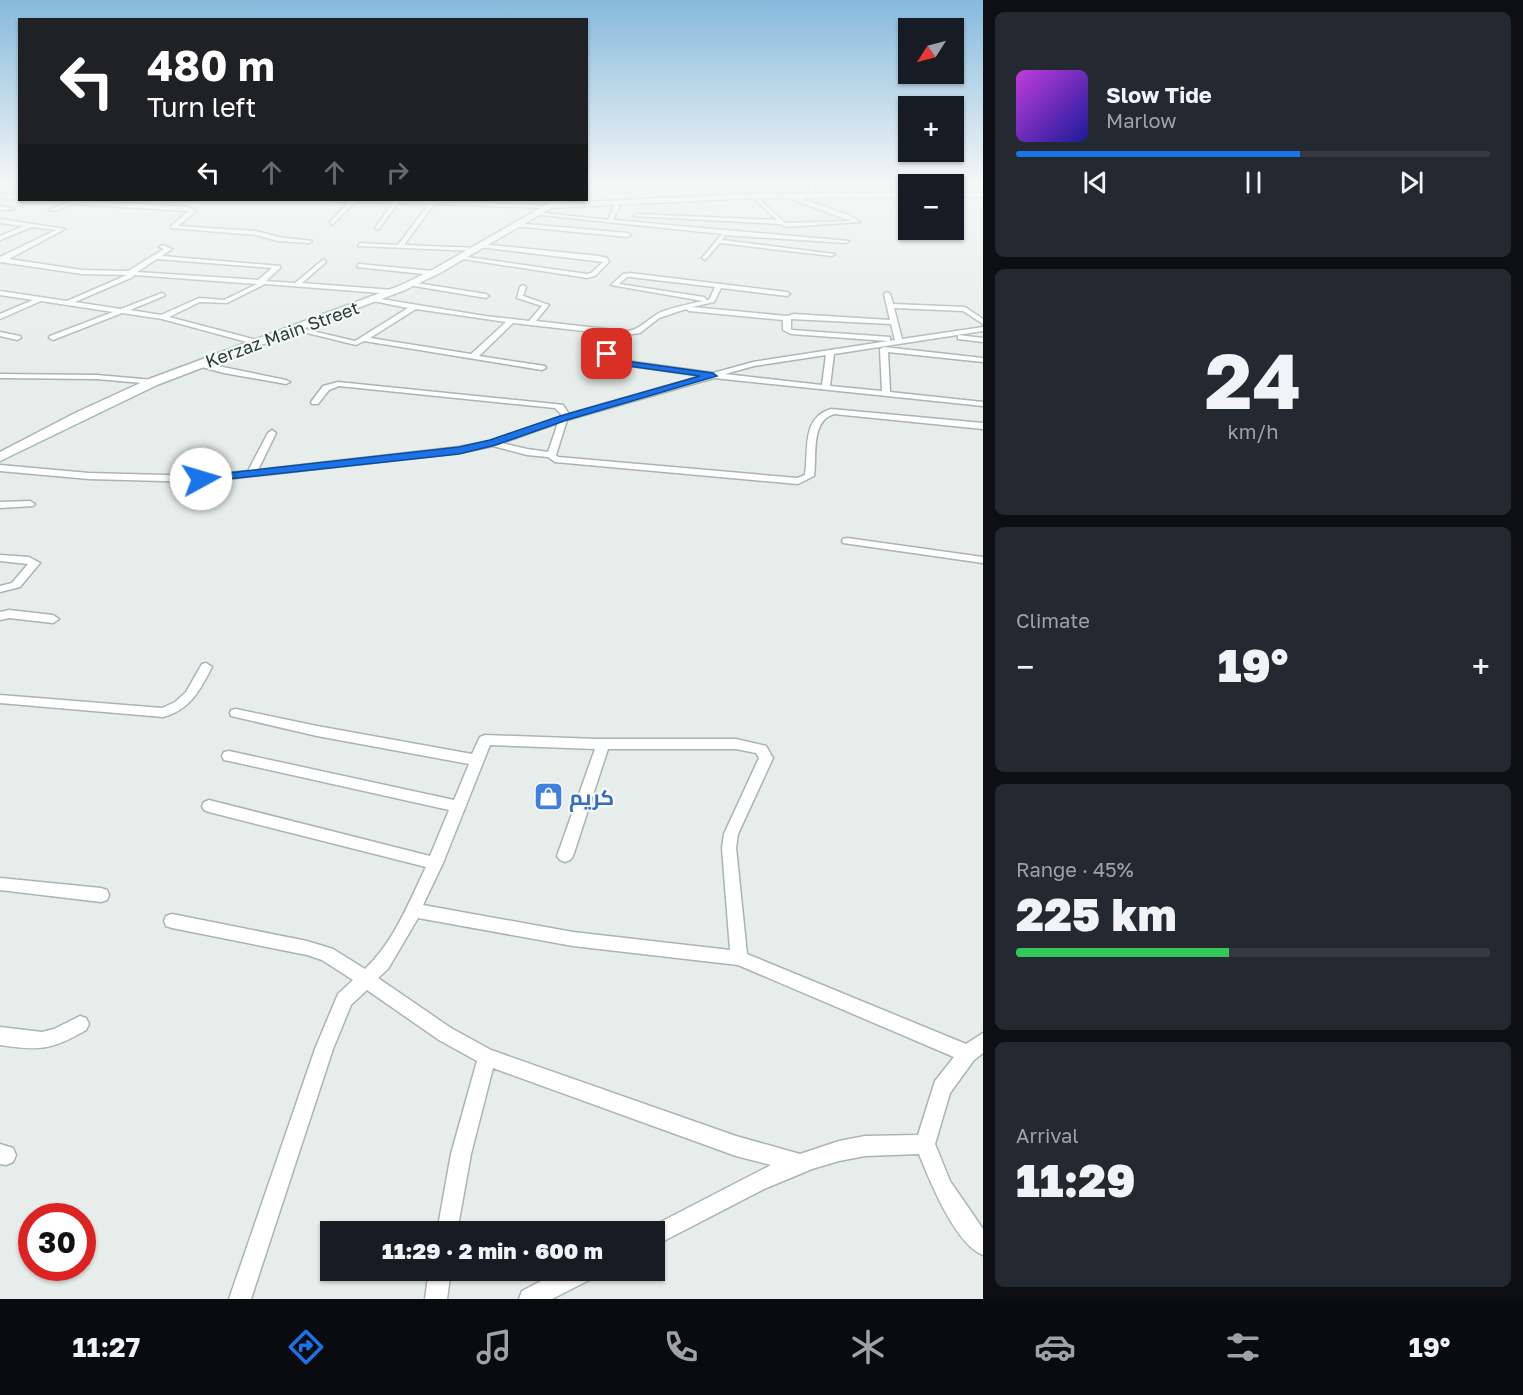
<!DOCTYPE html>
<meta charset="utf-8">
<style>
:root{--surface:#171b24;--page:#242831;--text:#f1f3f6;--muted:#9ea1a6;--line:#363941;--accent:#1a73e8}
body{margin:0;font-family:"Golos Text",Cairo,sans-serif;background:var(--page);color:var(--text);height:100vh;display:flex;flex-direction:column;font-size:22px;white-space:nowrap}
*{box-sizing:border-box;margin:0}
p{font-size:20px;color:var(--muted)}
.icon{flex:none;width:33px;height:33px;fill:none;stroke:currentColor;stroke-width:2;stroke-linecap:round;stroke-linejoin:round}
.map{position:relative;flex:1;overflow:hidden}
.details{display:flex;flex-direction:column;gap:12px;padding:12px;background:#0d0f14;width:540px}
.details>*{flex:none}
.hud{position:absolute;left:18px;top:18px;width:570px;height:183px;border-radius:0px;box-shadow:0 2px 4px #0004;background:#202124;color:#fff;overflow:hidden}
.needle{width:39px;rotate:234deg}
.buttons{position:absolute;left:898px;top:18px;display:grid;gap:12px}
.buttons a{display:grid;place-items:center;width:66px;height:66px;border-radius:0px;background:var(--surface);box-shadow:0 2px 4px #0004;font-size:30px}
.speed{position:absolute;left:18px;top:1203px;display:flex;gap:12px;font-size:30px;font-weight:700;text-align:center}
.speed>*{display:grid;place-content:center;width:78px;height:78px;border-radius:50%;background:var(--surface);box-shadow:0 2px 4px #0004;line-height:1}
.speed .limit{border:9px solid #d22;background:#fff;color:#111}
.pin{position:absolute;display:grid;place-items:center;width:51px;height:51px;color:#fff;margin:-26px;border-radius:12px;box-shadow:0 3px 9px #0006}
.me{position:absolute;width:66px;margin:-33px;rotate:84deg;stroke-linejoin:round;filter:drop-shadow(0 0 4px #0008)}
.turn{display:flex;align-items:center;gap:21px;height:126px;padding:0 30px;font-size:27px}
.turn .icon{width:78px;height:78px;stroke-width:2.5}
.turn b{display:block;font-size:42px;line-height:51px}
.lanes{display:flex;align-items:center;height:57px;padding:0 30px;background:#0003;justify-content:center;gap:30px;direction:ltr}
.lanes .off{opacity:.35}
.big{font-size:45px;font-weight:800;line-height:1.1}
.details .card{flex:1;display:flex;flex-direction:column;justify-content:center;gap:9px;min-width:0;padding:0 21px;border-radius:9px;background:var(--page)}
.details .dial{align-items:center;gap:0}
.dial b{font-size:78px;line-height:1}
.song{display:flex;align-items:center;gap:18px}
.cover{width:72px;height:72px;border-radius:9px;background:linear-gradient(135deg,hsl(290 70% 55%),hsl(240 70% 35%))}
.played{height:6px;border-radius:3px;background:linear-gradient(90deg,var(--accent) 60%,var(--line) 60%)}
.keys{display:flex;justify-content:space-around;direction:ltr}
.heat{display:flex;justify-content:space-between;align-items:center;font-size:33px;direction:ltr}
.charge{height:9px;border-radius:4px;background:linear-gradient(90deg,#34c759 45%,var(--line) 0)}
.trip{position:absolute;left:320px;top:1221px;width:345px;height:60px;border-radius:0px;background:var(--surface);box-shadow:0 2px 4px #0004;font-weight:800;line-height:60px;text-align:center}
.dock{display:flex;height:96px;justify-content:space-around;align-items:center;background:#090b0e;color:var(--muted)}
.dock .icon{width:42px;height:42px}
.dock .current{color:var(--accent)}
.dock b{font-size:27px;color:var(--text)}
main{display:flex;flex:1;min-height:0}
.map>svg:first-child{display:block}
</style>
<main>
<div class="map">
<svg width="983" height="1299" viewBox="0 0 983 1299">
<rect width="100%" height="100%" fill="#e6edea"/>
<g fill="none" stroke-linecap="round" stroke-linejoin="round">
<defs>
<g id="street">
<polygon points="12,183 16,184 0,193 0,189"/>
<polygon points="762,183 774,185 771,197 766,196 768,186"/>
<polygon points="808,183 813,183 815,196 810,195"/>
<polygon points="830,183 834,183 835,196 830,195"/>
<polygon points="938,183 944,183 944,184 939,184"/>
<polygon points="785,193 849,215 860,222 786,227 780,224 634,216 637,214 777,220 752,197 754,194 785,223 851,221 783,196"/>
<polygon points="0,194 20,195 20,199 0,198"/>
<polygon points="75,200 187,207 196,211 178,226 256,231 278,237 312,241 309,243 278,241 256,235 171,228 171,226 189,211 186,211 73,204 54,211 49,210"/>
<polygon points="333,200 433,200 551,206 548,208 434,204 404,245 478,248 476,251 358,246 360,243 398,245 429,204 398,203 378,230 375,228 393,203 355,202 332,225 330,222 349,202 335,202"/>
<polygon points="616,202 621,203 613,220 849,241 846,243 723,235 725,236 722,240 835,254 832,256 720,243 705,260 702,258 722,234 531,214 534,212 608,220"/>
<polygon points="0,206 14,209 0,210"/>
<path d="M0 219 65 229 9 259 82 270 128 271 164 249 159 247 162 245 172 249 162 256 280 266V268L266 281 295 283 324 259 326 262 302 283 394 290 397 292 394 294 265 284 227 303 200 302 169 317 261 341V345H258L162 319 122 313 53 340 49 338 50 336 113 312 41 301 0 319V314L33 300 0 295V291L67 301 127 275 82 274 0 262V257L56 230 32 227 0 240V236L24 226 0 223ZM157 259 272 268 258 280 137 272ZM134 275 257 284 224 300 199 298 161 315 130 310 164 296 165 295 162 293 121 309 75 302 133 277Z"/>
<polygon points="515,223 628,233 631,235 628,237 513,226"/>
<polygon points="481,244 599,256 607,258 609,262 595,276 587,278 457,258 460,256 587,274 591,273 603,262 479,247"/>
<polygon points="359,264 433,271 436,273 433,275 357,267"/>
<path d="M630 273 787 292 790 294 787 296 721 288 714 302 692 307 787 316 794 314 890 320 884 294 887 292 890 294 893 304 965 307 983 319V324L963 311 894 308 902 339 983 327V331L834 354 830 386 882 391 880 349 884 347 983 358V362L888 352 890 392 983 402V406L714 378 567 420 556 455 558 457 797 478 805 475C809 450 801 418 831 409L983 423V429L834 414C810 421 817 456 814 476L798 484 555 462 548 457 527 455 493 446 459 453 201 482 89 479 0 471V465L89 473 201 476 248 471 268 433 272 430 276 433 258 470 459 447 491 441 560 417 561 414 555 408 339 386 329 390 318 404H312L311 402 323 386 338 382 555 404 563 405 569 414 702 376 617 364 602 359V355L619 335 513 323 479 356 545 366 546 368 542 370 364 341 356 345 291 329 295 327 355 341 408 308 373 301V299L375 298 485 316 529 321 542 306 517 298 520 287 523 285 526 287 523 296 549 305 536 321 624 331C639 332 648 318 661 312 675 307 689 304 703 301L611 285 623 274ZM627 277H630L715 287 709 300H707L704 297 619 284ZM416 309 506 322 471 354 370 338ZM686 309 689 311 783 320V330L791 334 887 341H890V337L792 330 791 329V319L891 324 895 340 753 362 713 373 619 360 610 356 626 335 640 333 659 318ZM826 355 822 385 725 374 754 366ZM558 423 548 452 527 449 502 443Z"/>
<polygon points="410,282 486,294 489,296 486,298 408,285 408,283"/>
<polygon points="0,332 20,336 21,338 17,340 0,336"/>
<polygon points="958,335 983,338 983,342 958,339"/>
<polygon points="198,362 286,380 290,382 286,384 224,373 198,366"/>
<polygon points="0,374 97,375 153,380 157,382 153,384 97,379 0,378"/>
<polygon points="30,501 35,504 33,506 0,508 0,502"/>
<polygon points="847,538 983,557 983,563 843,543 842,541 843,539"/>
<polygon points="0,555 29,557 40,563 20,587 0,592 0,586 12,583 28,564 0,561"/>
<polygon points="9,610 53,615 59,619 53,623 9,618 0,620 0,612"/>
<path d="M206 663 212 667C200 690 190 710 163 717L0 703V695L162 708 175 702 186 692 202 664Z"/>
<path d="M236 709 317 726 472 754 480 737 485 735 597 739H736L766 746 773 758 738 834 736 848 747 954 966 1044 983 1033V1053L974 1060 950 1093 935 1144 950 1181 983 1229V1255C955 1244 930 1181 919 1154L865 1156 839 1161 812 1169 764 1189 654 1246V1232H645L647 1229 771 1165 736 1156 493 1068 471 1154 457 1232H437L451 1154 477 1061 439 1040 367 990 351 1005 333 1049 251 1299H229L315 1049 338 994 353 980 322 960 307 955 172 928 166 926 164 921 166 916 172 914 307 941 333 949 365 969C394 942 409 902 426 867L209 812 204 810 202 806 204 802 209 800 430 856 449 810 229 761 224 760 222 756 224 752 229 751 454 800 469 764 317 736 231 716 230 713 231 710ZM490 745 595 749 557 856 560 860 565 862 570 860 573 856 608 749H736L756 753 759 758 724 834 722 848 730 950 573 932 423 905 443 863ZM418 918 573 946 738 965 954 1057 935 1081 918 1135 865 1136 839 1141 800 1154 736 1136 491 1050 451 1028 378 978 388 969Z"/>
<polygon points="0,878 101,888 107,890 109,895 107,900 101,902 0,890"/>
<path d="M80 1016 86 1018 89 1024 86 1030C52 1050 39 1051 0 1045V1027L42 1032 54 1029Z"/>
<polygon points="0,1144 13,1148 16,1155 13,1162 6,1165 0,1164"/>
<polygon points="429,1270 451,1270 447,1299 425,1299"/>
<polygon points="562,1270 595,1270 593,1278 552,1299 519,1299 522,1291"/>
</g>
<g id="secondary">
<polygon points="586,183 591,183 586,186"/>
<polygon points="909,193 909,197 754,198 551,208 440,273 405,290 157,385 0,461 0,452 75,413 149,379 399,286 434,269 554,200 563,200 559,203 754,194"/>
<rect x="954" y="193" width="29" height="4"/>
</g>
</defs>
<use href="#street" stroke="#a9b5b1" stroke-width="3"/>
<use href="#secondary" stroke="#a5b8b2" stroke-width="3"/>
<use href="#street" fill="#fff" fill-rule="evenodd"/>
<use href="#secondary" fill="#fff" fill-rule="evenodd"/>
</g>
<linearGradient id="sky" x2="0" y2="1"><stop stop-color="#86badd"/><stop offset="0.5" stop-color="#f4f7f6"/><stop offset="1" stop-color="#f4f7f6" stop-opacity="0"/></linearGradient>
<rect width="983" height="365" fill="url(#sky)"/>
<polygon fill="#1a73e8" stroke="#114b97" stroke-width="1.5" points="607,351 611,354 611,357 618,360 713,373 717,376 567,420 496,445 459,454 201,482 196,479 201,476 459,447 490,440 560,416 700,376 614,364 602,358 604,352"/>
<defs>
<symbol id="shop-square" viewBox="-11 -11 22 22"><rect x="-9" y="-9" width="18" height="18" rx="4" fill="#3f7fe0" stroke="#f6faf8"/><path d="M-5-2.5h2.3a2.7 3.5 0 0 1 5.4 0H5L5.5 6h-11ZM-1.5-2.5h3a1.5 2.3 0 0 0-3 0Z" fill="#fff"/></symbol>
</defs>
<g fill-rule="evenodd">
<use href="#shop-square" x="532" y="780" width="33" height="33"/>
</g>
<g text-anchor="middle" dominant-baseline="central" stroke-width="4.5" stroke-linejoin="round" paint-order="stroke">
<g font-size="18" fill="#273e38" stroke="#f6faf8">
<text transform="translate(282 334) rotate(-20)">Kerzaz Main Street</text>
</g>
<g font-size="21" font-weight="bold" fill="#366cbe" stroke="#f6faf8" text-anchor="start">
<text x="569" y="797">كريم</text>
</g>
</g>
</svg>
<div class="buttons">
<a><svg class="needle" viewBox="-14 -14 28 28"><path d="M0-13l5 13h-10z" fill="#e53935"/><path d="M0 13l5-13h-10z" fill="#9ea1a6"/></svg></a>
<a>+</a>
<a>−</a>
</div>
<div class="speed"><div class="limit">30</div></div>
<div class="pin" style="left:607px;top:354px;background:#d93025"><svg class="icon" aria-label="arrive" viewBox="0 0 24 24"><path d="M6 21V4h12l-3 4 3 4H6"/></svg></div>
<svg class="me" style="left:201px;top:479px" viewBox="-20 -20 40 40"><circle r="19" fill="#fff"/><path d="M0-13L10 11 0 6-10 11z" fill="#1a73e8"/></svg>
<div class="trip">11:29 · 2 min · 600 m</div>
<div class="hud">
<div class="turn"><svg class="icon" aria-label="left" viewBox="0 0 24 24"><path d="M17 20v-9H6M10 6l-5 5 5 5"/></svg><div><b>480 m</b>Turn left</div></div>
<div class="lanes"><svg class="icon" aria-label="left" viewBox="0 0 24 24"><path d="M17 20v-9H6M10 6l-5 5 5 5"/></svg><svg class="icon off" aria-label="ahead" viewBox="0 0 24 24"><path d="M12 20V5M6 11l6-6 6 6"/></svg><svg class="icon off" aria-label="ahead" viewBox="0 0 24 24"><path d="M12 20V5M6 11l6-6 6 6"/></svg><svg class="icon off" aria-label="right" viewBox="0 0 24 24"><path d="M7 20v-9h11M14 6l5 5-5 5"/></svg></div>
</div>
</div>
<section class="details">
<div class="card">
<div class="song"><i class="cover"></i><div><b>Slow Tide</b><p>Marlow</p></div></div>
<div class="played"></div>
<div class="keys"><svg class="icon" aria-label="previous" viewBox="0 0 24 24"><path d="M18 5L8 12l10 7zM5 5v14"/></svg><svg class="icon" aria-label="pause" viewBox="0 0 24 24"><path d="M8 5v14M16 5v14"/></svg><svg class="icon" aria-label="next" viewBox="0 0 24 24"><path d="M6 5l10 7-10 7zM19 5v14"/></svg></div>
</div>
<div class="card dial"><b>24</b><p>km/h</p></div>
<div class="card"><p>Climate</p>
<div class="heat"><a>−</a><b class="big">19°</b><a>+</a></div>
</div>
<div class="card"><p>Range · 45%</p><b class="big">225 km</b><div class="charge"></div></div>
<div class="card"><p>Arrival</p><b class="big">11:29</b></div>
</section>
</main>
<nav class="dock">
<b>11:27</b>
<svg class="icon current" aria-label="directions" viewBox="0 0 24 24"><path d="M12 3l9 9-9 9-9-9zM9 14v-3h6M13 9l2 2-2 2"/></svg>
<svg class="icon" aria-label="music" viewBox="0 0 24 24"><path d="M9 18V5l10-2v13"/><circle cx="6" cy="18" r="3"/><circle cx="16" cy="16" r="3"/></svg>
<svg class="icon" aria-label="phone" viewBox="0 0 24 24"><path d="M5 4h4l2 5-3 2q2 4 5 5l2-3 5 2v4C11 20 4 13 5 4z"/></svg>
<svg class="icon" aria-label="climate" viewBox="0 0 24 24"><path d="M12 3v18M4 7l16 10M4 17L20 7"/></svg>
<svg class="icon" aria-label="car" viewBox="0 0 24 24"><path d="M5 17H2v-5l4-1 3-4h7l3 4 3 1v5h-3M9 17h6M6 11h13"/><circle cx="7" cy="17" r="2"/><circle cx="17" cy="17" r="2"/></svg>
<svg class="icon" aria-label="filters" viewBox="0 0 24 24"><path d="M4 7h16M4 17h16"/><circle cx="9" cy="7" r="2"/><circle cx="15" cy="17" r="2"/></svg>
<b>19°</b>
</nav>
